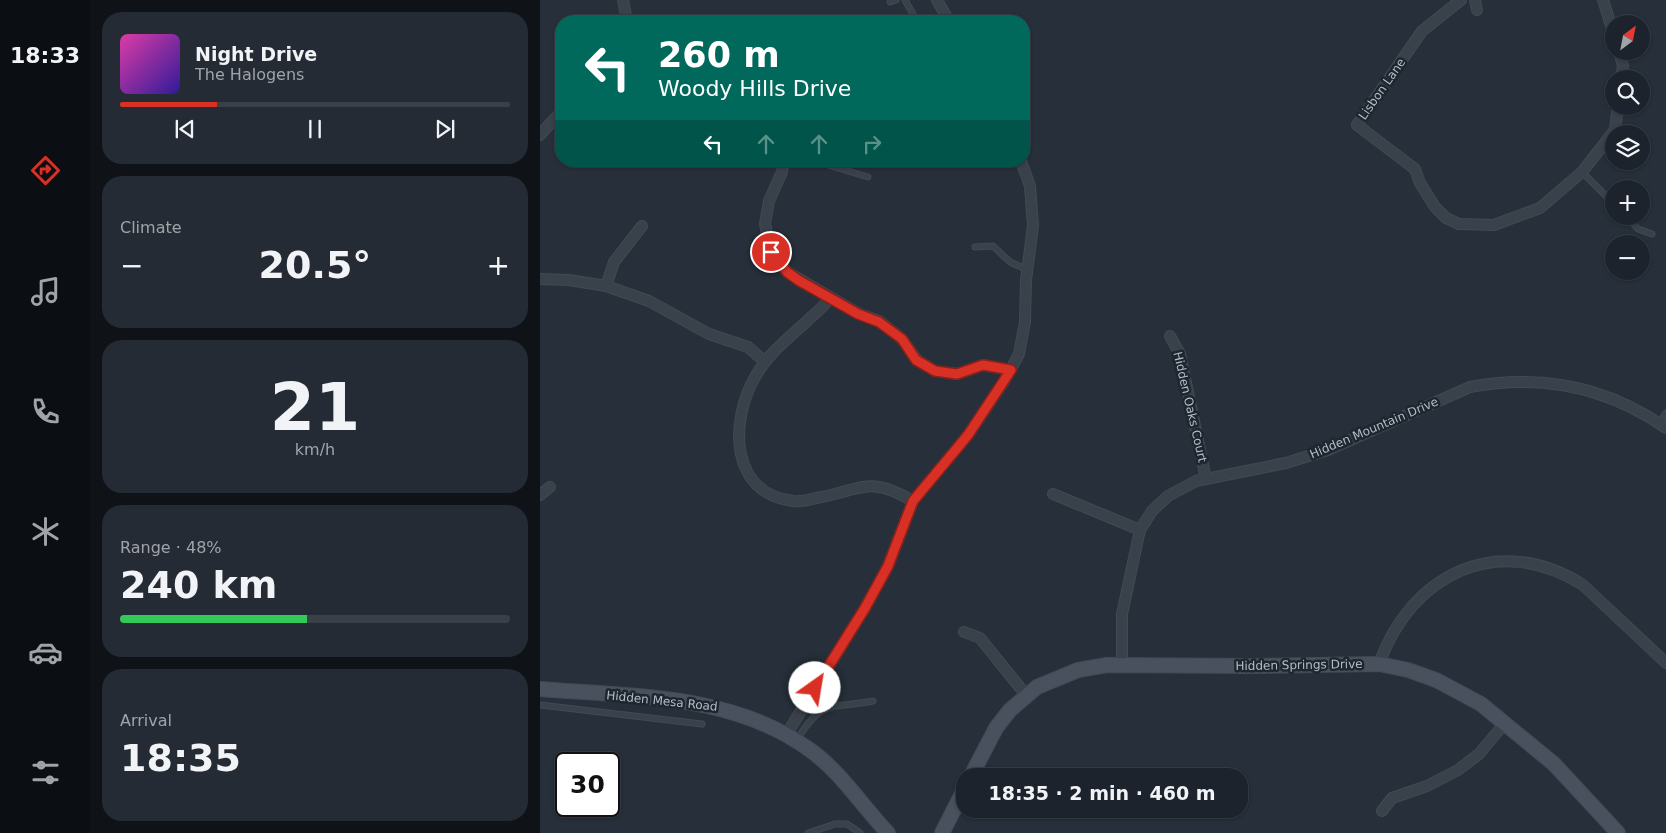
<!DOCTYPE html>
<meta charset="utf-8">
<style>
:root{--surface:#1c232c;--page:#252b34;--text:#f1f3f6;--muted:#a0a4a9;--line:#3a4048;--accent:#d93025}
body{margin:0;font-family:"DejaVu Sans",sans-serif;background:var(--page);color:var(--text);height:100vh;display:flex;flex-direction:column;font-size:19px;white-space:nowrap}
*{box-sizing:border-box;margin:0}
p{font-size:16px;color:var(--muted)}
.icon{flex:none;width:28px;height:28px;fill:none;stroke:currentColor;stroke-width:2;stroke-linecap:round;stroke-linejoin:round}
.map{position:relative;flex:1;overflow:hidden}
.side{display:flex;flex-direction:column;gap:12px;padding:12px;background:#0f1318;width:450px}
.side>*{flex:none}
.hud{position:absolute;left:15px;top:15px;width:475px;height:152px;border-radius:20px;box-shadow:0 1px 4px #0004,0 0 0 1px var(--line);background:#00695c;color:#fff;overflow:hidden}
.needle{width:32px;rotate:32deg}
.controls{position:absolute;left:1065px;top:15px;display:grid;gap:10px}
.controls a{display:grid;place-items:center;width:45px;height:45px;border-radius:50%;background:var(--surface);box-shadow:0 1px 4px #0004,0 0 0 1px var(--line);font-size:25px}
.speed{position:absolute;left:15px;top:752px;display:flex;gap:10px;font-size:25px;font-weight:700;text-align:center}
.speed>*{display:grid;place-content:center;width:65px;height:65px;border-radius:50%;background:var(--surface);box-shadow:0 1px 4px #0004,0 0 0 1px var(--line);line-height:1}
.speed .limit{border:2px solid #111;border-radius:8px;background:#fff;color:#111}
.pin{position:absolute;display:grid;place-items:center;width:42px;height:42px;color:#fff;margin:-21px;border:2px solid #fff;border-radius:50%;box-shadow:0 1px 5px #0007}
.me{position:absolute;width:55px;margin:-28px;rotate:32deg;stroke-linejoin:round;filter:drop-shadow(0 0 4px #0008)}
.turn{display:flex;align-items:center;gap:18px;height:105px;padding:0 20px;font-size:22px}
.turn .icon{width:65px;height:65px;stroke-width:2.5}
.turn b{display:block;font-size:35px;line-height:42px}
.lanes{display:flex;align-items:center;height:48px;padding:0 20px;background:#0003;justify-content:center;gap:25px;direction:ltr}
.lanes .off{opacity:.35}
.big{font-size:38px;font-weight:700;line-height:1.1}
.side .card{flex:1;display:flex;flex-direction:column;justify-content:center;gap:8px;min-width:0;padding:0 18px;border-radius:20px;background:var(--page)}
.side .dial{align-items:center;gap:0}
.dial b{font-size:65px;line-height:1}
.song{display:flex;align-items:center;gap:15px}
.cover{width:60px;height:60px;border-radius:8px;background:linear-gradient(135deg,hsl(320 70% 55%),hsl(250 70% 35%))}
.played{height:5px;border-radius:2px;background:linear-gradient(90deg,var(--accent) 25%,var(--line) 25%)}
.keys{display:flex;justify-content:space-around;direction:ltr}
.heat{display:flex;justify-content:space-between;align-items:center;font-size:28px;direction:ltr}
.charge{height:8px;border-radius:4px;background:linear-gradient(90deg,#34c759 48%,var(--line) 0)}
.trip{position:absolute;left:416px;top:768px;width:292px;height:50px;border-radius:20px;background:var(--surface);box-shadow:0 1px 4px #0004,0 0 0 1px var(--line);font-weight:700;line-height:50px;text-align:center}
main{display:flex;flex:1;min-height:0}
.menu{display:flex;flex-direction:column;width:90px;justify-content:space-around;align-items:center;background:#0b0e12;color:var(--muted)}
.menu .icon{width:35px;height:35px}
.menu .current{color:var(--accent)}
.menu b{font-size:22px;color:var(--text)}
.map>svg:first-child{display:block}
</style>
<main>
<nav class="menu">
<b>18:33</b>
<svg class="icon current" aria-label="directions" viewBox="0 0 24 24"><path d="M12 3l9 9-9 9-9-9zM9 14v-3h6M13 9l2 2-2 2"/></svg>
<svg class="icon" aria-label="music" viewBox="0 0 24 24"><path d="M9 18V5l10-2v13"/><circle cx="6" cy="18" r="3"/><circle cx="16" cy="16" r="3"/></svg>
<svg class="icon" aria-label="phone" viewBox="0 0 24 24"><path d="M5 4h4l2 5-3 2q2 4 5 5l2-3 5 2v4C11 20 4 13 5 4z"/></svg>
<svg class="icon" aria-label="climate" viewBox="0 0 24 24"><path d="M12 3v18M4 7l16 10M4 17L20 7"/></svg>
<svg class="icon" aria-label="car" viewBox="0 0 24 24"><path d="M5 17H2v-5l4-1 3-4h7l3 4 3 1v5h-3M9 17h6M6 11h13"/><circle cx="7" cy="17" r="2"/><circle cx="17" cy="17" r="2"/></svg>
<svg class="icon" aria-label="filters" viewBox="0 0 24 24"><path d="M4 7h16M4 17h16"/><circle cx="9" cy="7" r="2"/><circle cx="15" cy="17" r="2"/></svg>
</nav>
<section class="side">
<div class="card">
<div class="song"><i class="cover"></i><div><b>Night Drive</b><p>The Halogens</p></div></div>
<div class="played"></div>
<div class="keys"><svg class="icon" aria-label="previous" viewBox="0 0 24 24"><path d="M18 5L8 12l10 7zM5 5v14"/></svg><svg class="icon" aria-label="pause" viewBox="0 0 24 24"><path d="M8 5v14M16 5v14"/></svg><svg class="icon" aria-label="next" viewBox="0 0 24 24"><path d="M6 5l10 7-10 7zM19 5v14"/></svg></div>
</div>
<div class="card"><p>Climate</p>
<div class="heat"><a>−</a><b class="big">20.5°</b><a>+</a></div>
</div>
<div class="card dial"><b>21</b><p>km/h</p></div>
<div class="card"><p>Range · 48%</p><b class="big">240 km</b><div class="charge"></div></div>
<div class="card"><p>Arrival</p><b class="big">18:35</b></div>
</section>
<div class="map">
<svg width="1126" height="833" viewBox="0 0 1126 833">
<rect width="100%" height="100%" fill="#262f3a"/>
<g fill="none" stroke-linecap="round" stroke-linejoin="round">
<defs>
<g id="lane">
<polyline points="365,0 377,21"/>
<polyline points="350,2 356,0"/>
<polyline points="275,161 328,177"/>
<polyline points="1042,172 1074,204"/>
<polyline points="1086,216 1098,229 1112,234"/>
<polyline points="435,247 453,246 470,262 488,270"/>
<polyline points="1119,423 1126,413"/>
<polyline points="0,705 162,724"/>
<path d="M257 740C282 698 292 709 333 701"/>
<polyline points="268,833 295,824 307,824 320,833"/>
</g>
<g id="street">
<polyline points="83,0 87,21"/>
<polyline points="397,0 409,21"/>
<polyline points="921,0 882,31 817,125 875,169 880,183 895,207 906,218 919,224 954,225 1000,208 1042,172 1075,130 1078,106"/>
<polyline points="935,0 937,10"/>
<polyline points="1063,0 1074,35"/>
<polyline points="1079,51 1083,66 1081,79"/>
<polyline points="0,135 21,112"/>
<polyline points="244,161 242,172 229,201 225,224 231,252 247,272 319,314 339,321 362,339 377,360 395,371 417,374 443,365 471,370"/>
<polyline points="0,279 29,280 66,286 109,301 169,334 208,347 224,361"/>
<polyline points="66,286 74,262 102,226"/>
<path d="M290 298C284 307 274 314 266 322 247 339 227 355 215 377 190 421 189 493 253 501 260 502 269 500 276 498 321 491 327 474 373 501"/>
<polyline points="630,336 640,354 666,479"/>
<polyline points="513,494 600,530"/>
<polyline points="0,495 10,487"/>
<polyline points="424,632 440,638 486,695"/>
<path d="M839 664C871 574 958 531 1043 585L1126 663"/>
<path d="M582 665V614L600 530 612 511 628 496 656 481 746 463 788 450 930 387C1000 374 1067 387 1126 428"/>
<polyline points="246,735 325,608 348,566 373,501 428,435 465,380 479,354 485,322 486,280 493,226 490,186 481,161"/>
<polyline points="842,811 852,798 887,786 918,770 939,754 964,724"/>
</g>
<g id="secondary">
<path d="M0 689C93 697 192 693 270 750 301 772 322 806 348 833"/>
<polyline points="431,776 456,728 470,710 497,687 538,670 567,665 710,666 839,664 868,670 896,680 941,704 1014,764 1078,833"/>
<polyline points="402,833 425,788"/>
</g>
</defs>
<use href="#lane" stroke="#424a53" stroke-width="7"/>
<use href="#street" stroke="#424a53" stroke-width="12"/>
<use href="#secondary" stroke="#424a53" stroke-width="16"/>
<use href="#lane" stroke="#39414a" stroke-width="5"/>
<use href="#street" stroke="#39414a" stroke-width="10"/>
<use href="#secondary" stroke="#48515d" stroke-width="14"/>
</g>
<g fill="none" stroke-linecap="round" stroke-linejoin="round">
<defs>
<polyline id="route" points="231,252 247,272 258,280 318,314 339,322 362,339 376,360 395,371 417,374 443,365 471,370 428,435 373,501 348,566 325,608 275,688"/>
</defs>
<use href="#route" stroke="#8d1f18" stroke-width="12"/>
<use href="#route" stroke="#d93025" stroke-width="9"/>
</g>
<g text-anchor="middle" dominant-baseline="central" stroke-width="5" stroke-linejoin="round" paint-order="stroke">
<g font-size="12" fill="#b5bcc6" stroke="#1e262f">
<text transform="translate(842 89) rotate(-55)">Lisbon Lane</text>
<text transform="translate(650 407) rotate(77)">Hidden Oaks Court</text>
<text transform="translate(834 428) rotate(-23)">Hidden Mountain Drive</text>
<text transform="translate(759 665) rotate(-1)">Hidden Springs Drive</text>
<text transform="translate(122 701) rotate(6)">Hidden Mesa Road</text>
</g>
</g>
</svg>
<div class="controls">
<a><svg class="needle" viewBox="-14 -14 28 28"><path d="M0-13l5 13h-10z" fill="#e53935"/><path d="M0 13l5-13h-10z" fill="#a0a4a9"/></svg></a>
<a><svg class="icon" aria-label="search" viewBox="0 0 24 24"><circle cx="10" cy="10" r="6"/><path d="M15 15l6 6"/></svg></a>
<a><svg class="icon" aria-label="layers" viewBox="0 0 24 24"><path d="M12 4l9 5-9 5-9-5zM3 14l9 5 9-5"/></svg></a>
<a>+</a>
<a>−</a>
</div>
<div class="speed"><div class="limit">30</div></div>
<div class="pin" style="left:231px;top:252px;background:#d93025"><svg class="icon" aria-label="arrive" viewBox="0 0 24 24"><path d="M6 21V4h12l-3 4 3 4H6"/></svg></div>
<svg class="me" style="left:275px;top:688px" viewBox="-20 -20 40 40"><circle r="19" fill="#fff"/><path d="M0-13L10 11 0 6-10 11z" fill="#d93025"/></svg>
<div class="trip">18:35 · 2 min · 460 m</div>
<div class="hud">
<div class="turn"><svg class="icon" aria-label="left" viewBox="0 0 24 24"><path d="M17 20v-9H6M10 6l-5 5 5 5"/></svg><div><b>260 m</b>Woody Hills Drive</div></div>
<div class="lanes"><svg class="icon" aria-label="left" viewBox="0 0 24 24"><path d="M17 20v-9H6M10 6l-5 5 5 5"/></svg><svg class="icon off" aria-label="ahead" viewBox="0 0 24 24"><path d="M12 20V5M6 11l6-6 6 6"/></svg><svg class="icon off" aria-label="ahead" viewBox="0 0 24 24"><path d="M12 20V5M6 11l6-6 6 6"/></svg><svg class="icon off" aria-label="right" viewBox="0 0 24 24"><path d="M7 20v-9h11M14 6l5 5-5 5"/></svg></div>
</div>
</div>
</main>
